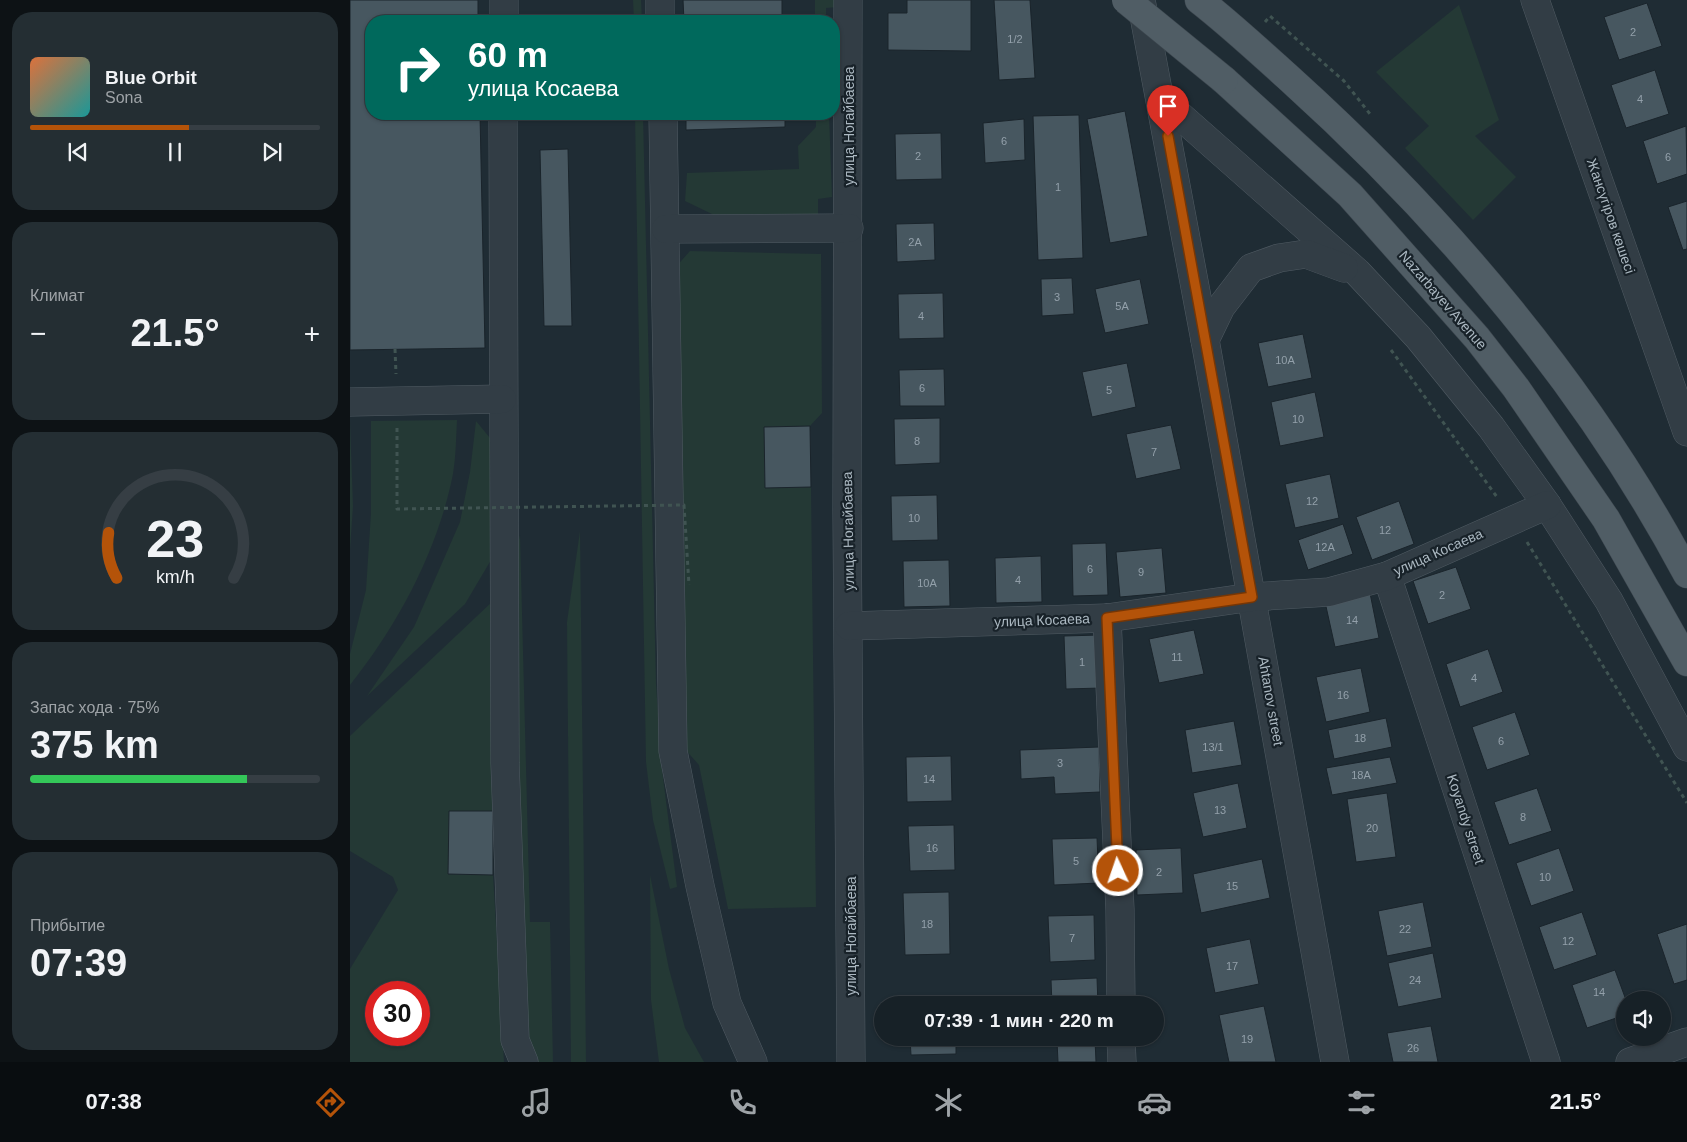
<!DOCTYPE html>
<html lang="ru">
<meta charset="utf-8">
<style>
:root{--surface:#172127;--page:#242e33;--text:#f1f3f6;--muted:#9ea3a7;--line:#363e44;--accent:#b45309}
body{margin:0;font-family:Helvetica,sans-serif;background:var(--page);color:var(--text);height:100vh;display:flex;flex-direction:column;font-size:19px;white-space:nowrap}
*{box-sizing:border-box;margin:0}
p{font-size:16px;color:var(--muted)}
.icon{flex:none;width:28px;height:28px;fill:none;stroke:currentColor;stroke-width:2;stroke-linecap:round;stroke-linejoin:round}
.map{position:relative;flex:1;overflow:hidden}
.side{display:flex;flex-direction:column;gap:12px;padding:12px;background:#0d1215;width:350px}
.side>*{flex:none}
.top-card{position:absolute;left:15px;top:15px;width:475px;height:105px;border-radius:20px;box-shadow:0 1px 4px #0004,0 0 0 1px var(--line);background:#00695c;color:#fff;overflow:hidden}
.tools{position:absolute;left:1266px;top:991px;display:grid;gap:10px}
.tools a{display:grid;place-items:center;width:55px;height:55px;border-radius:50%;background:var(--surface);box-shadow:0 1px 4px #0004,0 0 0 1px var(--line);font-size:25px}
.speed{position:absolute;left:15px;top:981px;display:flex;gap:10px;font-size:25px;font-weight:700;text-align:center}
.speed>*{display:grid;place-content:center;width:65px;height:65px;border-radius:50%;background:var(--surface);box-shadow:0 1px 4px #0004,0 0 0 1px var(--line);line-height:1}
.speed .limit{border:8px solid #d22;background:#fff;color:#111}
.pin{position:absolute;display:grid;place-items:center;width:42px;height:42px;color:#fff;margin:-51px -21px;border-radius:50% 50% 50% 0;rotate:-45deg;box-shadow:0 0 5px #0007}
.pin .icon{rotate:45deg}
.me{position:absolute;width:55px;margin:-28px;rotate:357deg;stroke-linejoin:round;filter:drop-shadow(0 0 4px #0008)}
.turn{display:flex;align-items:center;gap:18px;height:105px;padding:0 20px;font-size:22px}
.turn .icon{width:65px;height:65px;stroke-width:2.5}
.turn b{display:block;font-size:35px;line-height:42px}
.big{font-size:38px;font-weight:600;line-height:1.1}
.side .tile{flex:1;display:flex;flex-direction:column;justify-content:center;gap:8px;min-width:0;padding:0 18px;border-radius:20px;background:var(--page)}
.side .dial{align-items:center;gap:0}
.dial svg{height:130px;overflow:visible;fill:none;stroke:var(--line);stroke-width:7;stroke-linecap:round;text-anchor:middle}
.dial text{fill:var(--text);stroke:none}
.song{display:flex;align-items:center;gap:15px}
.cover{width:60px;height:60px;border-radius:8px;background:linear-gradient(135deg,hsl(20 70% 55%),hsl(180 70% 35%))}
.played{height:5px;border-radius:2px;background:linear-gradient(90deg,var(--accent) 55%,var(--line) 55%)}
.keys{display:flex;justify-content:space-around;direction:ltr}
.heat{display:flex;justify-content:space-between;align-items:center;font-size:28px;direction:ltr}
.charge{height:8px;border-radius:4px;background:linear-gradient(90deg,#34c759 75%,var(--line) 0)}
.trip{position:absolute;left:524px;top:996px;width:290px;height:50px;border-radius:25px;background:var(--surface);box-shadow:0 1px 4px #0004,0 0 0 1px var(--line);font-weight:600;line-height:50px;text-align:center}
.tab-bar{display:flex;height:80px;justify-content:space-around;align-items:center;background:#090d10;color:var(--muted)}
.tab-bar .icon{width:35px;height:35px}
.tab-bar .active{color:var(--accent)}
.tab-bar b{font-size:22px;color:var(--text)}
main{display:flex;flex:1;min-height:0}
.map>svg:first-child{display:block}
</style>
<main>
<section class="side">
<div class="tile">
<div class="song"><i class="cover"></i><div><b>Blue Orbit</b><p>Sona</p></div></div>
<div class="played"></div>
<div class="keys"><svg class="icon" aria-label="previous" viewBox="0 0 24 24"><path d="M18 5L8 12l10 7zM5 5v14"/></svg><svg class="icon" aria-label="pause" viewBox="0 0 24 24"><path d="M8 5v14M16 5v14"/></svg><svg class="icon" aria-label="next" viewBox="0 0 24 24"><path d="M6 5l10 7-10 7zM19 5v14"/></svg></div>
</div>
<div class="tile"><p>Климат</p>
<div class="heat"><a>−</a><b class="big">21.5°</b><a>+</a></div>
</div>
<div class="tile dial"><svg viewBox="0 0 100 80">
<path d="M14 69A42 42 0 1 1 86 69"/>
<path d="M14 69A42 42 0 0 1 9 41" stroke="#b45309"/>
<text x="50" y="56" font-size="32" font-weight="700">23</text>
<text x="50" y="72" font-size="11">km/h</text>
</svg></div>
<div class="tile"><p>Запас хода · 75%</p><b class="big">375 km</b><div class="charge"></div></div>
<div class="tile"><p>Прибытие</p><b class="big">07:39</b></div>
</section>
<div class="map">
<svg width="1337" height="1062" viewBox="0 0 1337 1062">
<rect width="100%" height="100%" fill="#1f2c34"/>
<g fill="#243935" fill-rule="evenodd">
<polygon points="283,0 291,0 292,21 284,21"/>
<polygon points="465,0 488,0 488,7 476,8 476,21 465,21"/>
<polygon points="1109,5 1149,120 1125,136 1166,177 1123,220 1055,148 1079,126 1026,72"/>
<polygon points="285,114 293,114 306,684 312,770 327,887 320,889 303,820 296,762"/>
<polygon points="466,114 479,114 482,197 468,199 468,217 364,215 335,201 337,173 449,169 448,146 466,127"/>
<polygon points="340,251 471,254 472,413 460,426 414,427 415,488 461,487 466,907 378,909 349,765 333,747 324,269"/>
<path d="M107 420C106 438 106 456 103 474 88 550 48 625 0 685V654L16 590 21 513V421Z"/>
<polygon points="126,421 140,438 141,560 115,604 17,696 64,627 110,522 120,472"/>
<polygon points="0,422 3,506 0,550"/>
<polygon points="230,531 236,1062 221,1062 217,622"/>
<polygon points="170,535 180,922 200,922 203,1062 186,1062 172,1017 162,569"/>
<path d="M143 601V811L98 874 143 875 154 1062H0V969L48 890 43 877 0 851V736ZM26 992H69V1035H26Z"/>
<polygon points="300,875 319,969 335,1028 354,1062 309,1062 301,1000"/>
</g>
<g fill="#475760" stroke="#1a242b">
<polygon points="0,0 128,0 128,21 21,21 21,114 130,114 135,348 0,350"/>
<polygon points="333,0 432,0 432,21 334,21"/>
<polygon points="557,0 621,0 621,51 538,50 538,13 557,13"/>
<polygon points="644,0 680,0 685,78 649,80"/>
<polygon points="1297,3 1312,46 1269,60 1254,17"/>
<polygon points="1305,70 1319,114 1276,128 1261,85"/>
<polygon points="775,111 798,236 760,243 737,119"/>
<polygon points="336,114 435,114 435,127 336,130"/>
<polygon points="729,115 733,258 688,260 683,116"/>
<polygon points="674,119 675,160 635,163 633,123"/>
<polygon points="1336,126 1337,174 1307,184 1293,141"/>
<polygon points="591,133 592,179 546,180 545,134"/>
<polygon points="218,149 222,326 194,326 190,150"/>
<polygon points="1337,201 1337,249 1333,250 1318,207"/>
<polygon points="584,223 585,260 547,262 546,224"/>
<polygon points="722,278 724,314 692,316 691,279"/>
<polygon points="790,279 799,324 755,333 745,289"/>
<polygon points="593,293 594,338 549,339 548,294"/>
<polygon points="953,334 962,378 918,387 908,343"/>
<polygon points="777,363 786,407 742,417 732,372"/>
<polygon points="594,369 595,406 550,406 549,370"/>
<polygon points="965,392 974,437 930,446 921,402"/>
<polygon points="590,418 590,463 545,465 544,419"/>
<polygon points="821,425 831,469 786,479 776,434"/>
<polygon points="460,426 461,487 415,488 414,427"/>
<polygon points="980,474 989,518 945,528 935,484"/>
<polygon points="587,495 588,540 542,541 541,496"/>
<polygon points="1049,501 1064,544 1022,560 1006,517"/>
<polygon points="993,524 1003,554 958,570 948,540"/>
<polygon points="756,543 758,595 723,596 722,544"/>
<polygon points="812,548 816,593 770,597 766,552"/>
<polygon points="691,556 692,602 646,603 645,558"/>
<polygon points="599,560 600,606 554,607 553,561"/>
<polygon points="1106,567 1121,609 1078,624 1063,581"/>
<polygon points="1020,593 1029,638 985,647 975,602"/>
<polygon points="844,630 854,674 809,683 799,639"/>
<polygon points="749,635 751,688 716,689 714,636"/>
<polygon points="1138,649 1153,692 1110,707 1096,664"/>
<polygon points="1011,668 1020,712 976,722 966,677"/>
<polygon points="1165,712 1180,755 1137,770 1122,727"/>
<polygon points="1036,718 1042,747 984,759 978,730"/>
<polygon points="884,721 892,765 842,773 835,730"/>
<polygon points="749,747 750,792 705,794 704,777 671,779 670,750"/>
<polygon points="601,756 602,801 557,802 556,757"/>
<polygon points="1040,757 1047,783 982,795 976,768"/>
<polygon points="888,783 897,828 853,837 843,793"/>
<polygon points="1187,788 1202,831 1159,845 1144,802"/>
<polygon points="1037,793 1046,857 1006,862 997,799"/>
<polygon points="99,811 143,811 143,875 98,874"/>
<polygon points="604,825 605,870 560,871 558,826"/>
<polygon points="747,838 749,883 704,885 702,839"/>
<polygon points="831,848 833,893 787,895 786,850"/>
<polygon points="1209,848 1224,891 1181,906 1166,863"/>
<polygon points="912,859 920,898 851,913 843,874"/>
<polygon points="599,892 600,954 555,955 553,893"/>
<polygon points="1073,902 1082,947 1037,956 1028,911"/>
<polygon points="1232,912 1247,955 1204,970 1189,927"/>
<polygon points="744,915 745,960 700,962 698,916"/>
<polygon points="1337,924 1337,980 1324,984 1307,934"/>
<polygon points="900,939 909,984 865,993 856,948"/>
<polygon points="1083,953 1092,998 1048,1007 1038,963"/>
<polygon points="1265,970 1276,1000 1275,1015 1237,1028 1222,985"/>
<polygon points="747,978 748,1005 702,1005 701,980"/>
<polygon points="914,1006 926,1062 879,1062 869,1015"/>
<polygon points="1081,1026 1088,1062 1043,1062 1037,1033"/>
<polygon points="560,1038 606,1038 606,1054 561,1055"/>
<polygon points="745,1039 746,1062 708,1062 707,1041"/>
</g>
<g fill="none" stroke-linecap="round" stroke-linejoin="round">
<defs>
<g id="minor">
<polyline points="310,0 310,21"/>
<polyline points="498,0 497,510 501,1062"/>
<polyline points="791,0 855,340 985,1062"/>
<polyline points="1185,0 1337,432"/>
<polyline points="154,21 154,0"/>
<polyline points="811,99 1007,272 1068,337 1141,427 1197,505 1259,601 1337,747"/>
<polyline points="153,114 155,763 165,1040 174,1062"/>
<polyline points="313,114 323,751 350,886 377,1003 403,1062"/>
<polyline points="316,229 499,228"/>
<polyline points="855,340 871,307 901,268 929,258 956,254 994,268"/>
<polyline points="0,402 152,399"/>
<polyline points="1037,576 1196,1062"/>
<polyline points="757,618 770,910 771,1005"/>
<polyline points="499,626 757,618 902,597 979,592 1037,576 1197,505"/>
<polyline points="771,1038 772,1062"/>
<polyline points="1280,1062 1337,1042"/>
</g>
<g id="major">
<path d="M849 0C881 25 911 53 941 80 1097 221 1238 388 1337 574"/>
<polyline points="874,80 1000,195 1127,338 1166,388 1256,519 1337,662"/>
</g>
</defs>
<use href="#minor" stroke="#505b63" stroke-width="29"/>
<use href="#major" stroke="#3c464e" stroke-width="29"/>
<g stroke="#405452" stroke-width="3" stroke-dasharray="4 4" stroke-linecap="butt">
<polyline points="915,22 920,16 994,81 1020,114"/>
<polyline points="45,349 46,374"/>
<polyline points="1041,350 1147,497"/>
<polyline points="47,428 47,452"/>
<polyline points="1177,542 1337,803"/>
</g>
<use href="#minor" stroke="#323d45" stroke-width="28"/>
<use href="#major" stroke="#505d65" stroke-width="28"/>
<defs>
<polyline id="major-bridge" points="776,0 874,80"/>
</defs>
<use href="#major-bridge" stroke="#3c464e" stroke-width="29" stroke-linecap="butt"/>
<polyline stroke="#405452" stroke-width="3" stroke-dasharray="4 4" stroke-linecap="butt" points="47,452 47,509 334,505 339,585"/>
<use href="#major-bridge" stroke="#505d65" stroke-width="28"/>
</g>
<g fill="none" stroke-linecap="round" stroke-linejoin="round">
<defs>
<polyline id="route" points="768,871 757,618 902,597 818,136"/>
</defs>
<use href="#route" stroke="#753606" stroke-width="12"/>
<use href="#route" stroke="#b45309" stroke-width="9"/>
</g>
<g text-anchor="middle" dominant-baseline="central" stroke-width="4.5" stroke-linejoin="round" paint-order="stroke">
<g font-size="11" fill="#93a0aa">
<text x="1283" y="32">2</text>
<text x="665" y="39">1/2</text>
<text x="1290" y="99">4</text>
<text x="654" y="141">6</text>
<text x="568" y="156">2</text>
<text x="1318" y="157">6</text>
<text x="708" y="187">1</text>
<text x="565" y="242">2А</text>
<text x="707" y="297">3</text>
<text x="772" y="306">5А</text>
<text x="571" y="316">4</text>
<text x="935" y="360">10А</text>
<text x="572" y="388">6</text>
<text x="759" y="390">5</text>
<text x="948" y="419">10</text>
<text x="567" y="441">8</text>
<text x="804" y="452">7</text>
<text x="962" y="501">12</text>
<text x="564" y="518">10</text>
<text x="1035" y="530">12</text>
<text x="975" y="547">12А</text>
<text x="740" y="569">6</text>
<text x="791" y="572">9</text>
<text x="668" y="580">4</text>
<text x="577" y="583">10А</text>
<text x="1092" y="595">2</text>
<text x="1002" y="620">14</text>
<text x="827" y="657">11</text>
<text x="732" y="662">1</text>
<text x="1124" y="678">4</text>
<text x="993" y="695">16</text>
<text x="1010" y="738">18</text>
<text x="1151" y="741">6</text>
<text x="863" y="747">13/1</text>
<text x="710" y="763">3</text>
<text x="1011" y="775">18А</text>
<text x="579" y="779">14</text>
<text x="870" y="810">13</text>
<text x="1173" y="817">8</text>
<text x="1022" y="828">20</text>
<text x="582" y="848">16</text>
<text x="726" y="861">5</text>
<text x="809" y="872">2</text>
<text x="1195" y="877">10</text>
<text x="882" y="886">15</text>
<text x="577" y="924">18</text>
<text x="1055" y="929">22</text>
<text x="722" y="938">7</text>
<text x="1218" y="941">12</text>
<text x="882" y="966">17</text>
<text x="1065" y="980">24</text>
<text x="1249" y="992">14</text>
<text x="897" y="1039">19</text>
<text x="1063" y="1048">26</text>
</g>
<g font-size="14" fill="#acb9c2" stroke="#182229">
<text transform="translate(499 126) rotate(-90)">улица Ногайбаева</text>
<text transform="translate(1261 216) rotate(71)">Жансүгіров көшесі</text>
<text transform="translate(1093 300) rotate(49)">Nazarbayev Avenue</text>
<text transform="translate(498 531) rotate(-91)">улица Ногайбаева</text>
<text transform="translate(1088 552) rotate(-24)">улица Косаева</text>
<text transform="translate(692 620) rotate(-2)">улица Косаева</text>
<text transform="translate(921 701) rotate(80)">Ahtanov street</text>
<text transform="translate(1116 819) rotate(72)">Koyandy street</text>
<text transform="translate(501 936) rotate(-90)">улица Ногайбаева</text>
</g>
</g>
</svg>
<div class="tools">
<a><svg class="icon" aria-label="sound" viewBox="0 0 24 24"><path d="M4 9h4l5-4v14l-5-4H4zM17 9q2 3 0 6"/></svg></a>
</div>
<div class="speed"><div class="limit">30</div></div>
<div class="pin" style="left:818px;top:136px;background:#d93025"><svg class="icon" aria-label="arrive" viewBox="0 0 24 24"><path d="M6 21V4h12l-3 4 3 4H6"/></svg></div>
<svg class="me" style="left:768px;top:871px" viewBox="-20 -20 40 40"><circle r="17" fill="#b45309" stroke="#fff" stroke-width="3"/><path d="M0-11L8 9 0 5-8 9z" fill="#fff"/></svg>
<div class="trip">07:39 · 1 мин · 220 m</div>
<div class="top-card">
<div class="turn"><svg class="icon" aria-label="right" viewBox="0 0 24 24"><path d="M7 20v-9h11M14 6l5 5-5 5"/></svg><div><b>60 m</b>улица Косаева</div></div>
</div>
</div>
</main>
<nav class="tab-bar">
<b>07:38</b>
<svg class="icon active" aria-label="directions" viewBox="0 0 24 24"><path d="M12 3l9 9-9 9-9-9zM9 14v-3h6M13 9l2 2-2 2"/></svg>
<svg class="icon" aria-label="music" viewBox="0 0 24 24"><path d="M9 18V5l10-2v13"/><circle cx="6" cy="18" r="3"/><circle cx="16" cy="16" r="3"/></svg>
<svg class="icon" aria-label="phone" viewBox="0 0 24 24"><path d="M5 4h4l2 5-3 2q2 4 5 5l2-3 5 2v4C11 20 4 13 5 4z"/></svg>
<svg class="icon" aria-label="climate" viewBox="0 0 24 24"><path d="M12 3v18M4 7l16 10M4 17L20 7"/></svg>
<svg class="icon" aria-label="car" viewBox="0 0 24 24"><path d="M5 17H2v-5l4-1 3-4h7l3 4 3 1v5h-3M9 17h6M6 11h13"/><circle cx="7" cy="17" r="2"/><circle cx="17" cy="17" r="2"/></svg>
<svg class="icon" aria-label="filters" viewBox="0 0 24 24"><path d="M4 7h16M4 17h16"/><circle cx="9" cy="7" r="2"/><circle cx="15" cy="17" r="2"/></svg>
<b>21.5°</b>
</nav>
